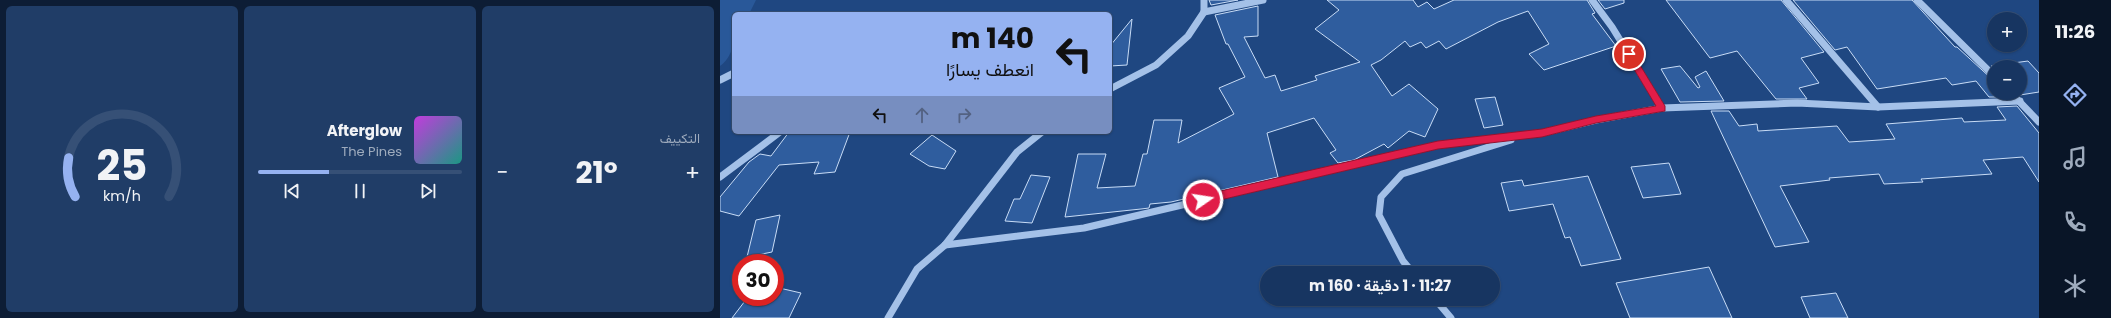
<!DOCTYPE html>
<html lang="ar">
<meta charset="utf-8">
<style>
:root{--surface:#173561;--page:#203d67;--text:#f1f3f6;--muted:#9eabbd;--line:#365076;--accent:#95b2f1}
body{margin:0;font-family:Poppins,Vazirmatn,sans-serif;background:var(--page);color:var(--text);direction:rtl;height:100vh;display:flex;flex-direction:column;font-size:15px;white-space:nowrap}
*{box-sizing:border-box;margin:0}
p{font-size:13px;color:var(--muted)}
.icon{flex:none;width:22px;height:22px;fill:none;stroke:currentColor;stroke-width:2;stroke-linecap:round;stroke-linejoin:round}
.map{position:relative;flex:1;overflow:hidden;direction:ltr}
.panel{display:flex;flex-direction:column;gap:6px;padding:6px;background:#0d1d35;width:720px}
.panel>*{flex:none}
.top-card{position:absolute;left:12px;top:12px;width:380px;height:122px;border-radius:6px;box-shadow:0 1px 3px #0004,0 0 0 1px var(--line);direction:rtl;background:#95b2f1;color:#111;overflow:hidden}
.controls{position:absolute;left:1267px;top:12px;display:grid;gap:8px}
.controls a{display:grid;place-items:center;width:40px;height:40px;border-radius:50%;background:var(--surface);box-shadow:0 1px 3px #0004,0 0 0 1px var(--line);font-size:20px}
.speed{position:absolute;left:12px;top:254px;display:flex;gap:8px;font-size:20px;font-weight:700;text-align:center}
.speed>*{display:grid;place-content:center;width:52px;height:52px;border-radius:50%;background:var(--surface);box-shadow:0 1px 3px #0004,0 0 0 1px var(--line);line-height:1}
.speed .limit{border:6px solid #d22;background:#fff;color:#111}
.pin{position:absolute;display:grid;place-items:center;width:34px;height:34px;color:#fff;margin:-17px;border:2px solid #fff;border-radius:50%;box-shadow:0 1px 4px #0007}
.me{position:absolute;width:44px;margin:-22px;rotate:77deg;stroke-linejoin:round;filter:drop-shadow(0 0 3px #0008)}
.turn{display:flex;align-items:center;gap:14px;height:84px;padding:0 12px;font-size:18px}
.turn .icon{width:52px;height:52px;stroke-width:2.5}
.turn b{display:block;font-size:28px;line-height:34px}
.lanes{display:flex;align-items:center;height:38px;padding:0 12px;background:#0003;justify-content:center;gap:20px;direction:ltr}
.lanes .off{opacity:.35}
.big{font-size:30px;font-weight:700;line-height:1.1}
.panel .tile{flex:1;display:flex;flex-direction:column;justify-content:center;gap:6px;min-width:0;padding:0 14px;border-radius:6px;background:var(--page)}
.panel .dial{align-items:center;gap:0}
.dial svg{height:104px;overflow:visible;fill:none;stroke:var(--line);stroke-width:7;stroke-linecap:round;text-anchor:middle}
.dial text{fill:var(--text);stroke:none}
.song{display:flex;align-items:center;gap:12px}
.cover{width:48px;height:48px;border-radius:6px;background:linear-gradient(135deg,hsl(290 70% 55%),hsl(170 70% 35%))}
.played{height:4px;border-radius:2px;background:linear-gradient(90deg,var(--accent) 35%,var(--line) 35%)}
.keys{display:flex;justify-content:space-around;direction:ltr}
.heat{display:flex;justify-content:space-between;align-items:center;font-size:22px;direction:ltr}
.panel .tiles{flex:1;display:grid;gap:6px;grid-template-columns:repeat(3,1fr)}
.trip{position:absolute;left:540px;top:266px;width:240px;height:40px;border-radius:20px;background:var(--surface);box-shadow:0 1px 3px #0004,0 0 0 1px var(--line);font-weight:700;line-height:40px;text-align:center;direction:rtl}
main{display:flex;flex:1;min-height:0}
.dock{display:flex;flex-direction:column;width:72px;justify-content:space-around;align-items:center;background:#091527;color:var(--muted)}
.dock .icon{width:28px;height:28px}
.dock .on{color:var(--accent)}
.dock b{font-size:18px;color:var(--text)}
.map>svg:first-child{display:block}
</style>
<main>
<nav class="dock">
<b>11:26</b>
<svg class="icon on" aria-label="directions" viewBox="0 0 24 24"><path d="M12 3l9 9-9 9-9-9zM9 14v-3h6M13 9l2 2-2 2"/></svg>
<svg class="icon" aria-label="music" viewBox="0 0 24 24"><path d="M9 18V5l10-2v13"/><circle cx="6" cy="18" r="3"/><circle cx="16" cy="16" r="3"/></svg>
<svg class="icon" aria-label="phone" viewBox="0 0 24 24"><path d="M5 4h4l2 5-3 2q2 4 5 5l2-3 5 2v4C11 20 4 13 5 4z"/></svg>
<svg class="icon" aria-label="climate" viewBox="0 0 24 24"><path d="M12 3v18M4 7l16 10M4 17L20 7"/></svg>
</nav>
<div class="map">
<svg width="1319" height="318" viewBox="0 0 1319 318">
<rect width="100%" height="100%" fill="#1f4781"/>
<path fill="#295899" d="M0 0H36L29 14H14C14 32 17 54 0 66Z"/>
<g fill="#2f5d9e" stroke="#c8dcf6">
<polygon points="489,0 518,0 491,5"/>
<polygon points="607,0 693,0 698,7 707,2 714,9 734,0 867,0 875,13 872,14 896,46 824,70 809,54 829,44 808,11 778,22 726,49 719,41 706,48 701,42 690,47 685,41 661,60 651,65 672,96 689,84 718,109 705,137 689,131 668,148 664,144 634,160 618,163 610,153 616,150 594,118 547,133 558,177 451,202 430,204 429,208 421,209 345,217 358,154 386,154 377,188 415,186 423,154 427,154 434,120 462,120 458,143 514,114 499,88 525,77 508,44 506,44 495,15 538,6 538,36 524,37 545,78 555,75 561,91 597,80 595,76 640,62 595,29 619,10"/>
<polygon points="878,0 904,0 904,3 885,9"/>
<polygon points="946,0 1061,0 1104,52 1081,58 1099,83 1079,88 1087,99 1056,99 1017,51 990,58"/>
<polygon points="1073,0 1192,0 1235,47 1237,47 1274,81 1274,93 1286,93 1287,97 1269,97 1256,81 1232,85 1226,78 1157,89 1127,47 1115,50"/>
<polygon points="412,19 407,65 390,66 390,46"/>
<polygon points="1308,61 1319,73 1319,92 1300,95 1298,93 1300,93 1300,67 1274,67 1274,69 1271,66"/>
<polygon points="960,66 978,88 980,87 975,77 986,71 1004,101 960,102 941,69"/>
<polygon points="775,97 783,125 764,128 755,99"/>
<polygon points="1297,106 1319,133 1319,182 1303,157 1263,160 1272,174 1201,179 1203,182 1164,184 1159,174 1109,178 1110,180 1060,186 1089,242 1055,247 991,111 1009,111 1019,126 1037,124 1038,131 1117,126 1129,142 1175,139 1166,124 1242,118 1244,122 1286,120 1277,107"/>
<polygon points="69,132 130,132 115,172 94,174 99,162 59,165 19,216 0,211 0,197 29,162 40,154 51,156"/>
<polygon points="212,135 236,151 225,169 209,166 190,154"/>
<polygon points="949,163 961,194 923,198 911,167"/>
<polygon points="311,175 330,177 312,223 285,221 294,199 300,199"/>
<polygon points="868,176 901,259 861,266 850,237 845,238 833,204 789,211 781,183 802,180 804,186"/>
<polygon points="60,215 52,252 27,257 36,220"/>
<polygon points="989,267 1012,318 910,318 896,283"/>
<polygon points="55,287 81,293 69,318 12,318 28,297 55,297"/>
<polygon points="1116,293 1128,318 1090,318 1081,297"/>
</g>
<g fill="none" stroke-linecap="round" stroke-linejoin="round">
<g stroke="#a4c1e8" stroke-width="7">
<polyline points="872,0 892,27 942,108"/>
<polyline points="1066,0 1158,107"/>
<polyline points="1197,0 1274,76"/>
<polyline points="484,12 543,0"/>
<polyline points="0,80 14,73"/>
<polyline points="390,89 436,65 468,36 484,12 484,0"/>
<polyline points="1291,93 1319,122"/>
<polyline points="0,177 60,132"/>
<polyline points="225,245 364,228 718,145 822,133 876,120 942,108 1077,103 1158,107 1300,101"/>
<polyline points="693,273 683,261 659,215 661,197 682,174 791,140"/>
<polyline points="715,299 731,318"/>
<polyline points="168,318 197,269 225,245 297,152 322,132"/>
</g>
</g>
<polygon fill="#e11d48" stroke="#92132f" points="909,51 912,52 945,106 945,111 876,123 822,137 718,149 483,204 478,200 483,195 718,141 822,129 876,116 936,106 905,54"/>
</svg>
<div class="controls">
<a>+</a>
<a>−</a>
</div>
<div class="speed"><div class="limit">30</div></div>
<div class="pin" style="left:909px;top:54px;background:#d93025"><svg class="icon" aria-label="arrive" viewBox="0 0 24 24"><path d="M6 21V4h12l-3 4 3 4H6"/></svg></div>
<svg class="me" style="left:483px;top:200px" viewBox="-20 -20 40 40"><circle r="17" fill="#e11d48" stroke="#fff" stroke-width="3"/><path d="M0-11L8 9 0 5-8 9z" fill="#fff"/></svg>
<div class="trip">11:27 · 1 دقيقة · 160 m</div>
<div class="top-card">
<div class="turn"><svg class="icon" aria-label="left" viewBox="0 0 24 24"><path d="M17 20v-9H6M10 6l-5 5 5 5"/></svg><div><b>140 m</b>انعطف يسارًا</div></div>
<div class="lanes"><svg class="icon" aria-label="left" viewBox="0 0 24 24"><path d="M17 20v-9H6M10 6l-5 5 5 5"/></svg><svg class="icon off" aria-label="ahead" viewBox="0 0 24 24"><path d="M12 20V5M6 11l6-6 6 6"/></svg><svg class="icon off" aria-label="right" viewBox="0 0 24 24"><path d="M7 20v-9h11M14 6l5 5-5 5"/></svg></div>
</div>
</div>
<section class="panel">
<div class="tiles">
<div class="tile"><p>التكييف</p>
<div class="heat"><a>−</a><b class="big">21°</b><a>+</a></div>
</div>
<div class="tile">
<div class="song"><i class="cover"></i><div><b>Afterglow</b><p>The Pines</p></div></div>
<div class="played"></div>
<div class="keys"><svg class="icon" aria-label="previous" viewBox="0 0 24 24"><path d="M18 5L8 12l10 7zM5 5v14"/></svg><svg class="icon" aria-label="pause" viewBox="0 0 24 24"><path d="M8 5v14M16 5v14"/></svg><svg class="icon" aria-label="next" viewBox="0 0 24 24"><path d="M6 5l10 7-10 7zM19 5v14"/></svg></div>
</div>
<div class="tile dial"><svg viewBox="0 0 100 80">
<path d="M14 69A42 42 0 1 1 86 69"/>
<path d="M14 69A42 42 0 0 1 9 39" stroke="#95b2f1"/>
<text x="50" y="56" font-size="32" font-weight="700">25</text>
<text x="50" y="72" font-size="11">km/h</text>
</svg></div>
</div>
</section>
</main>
